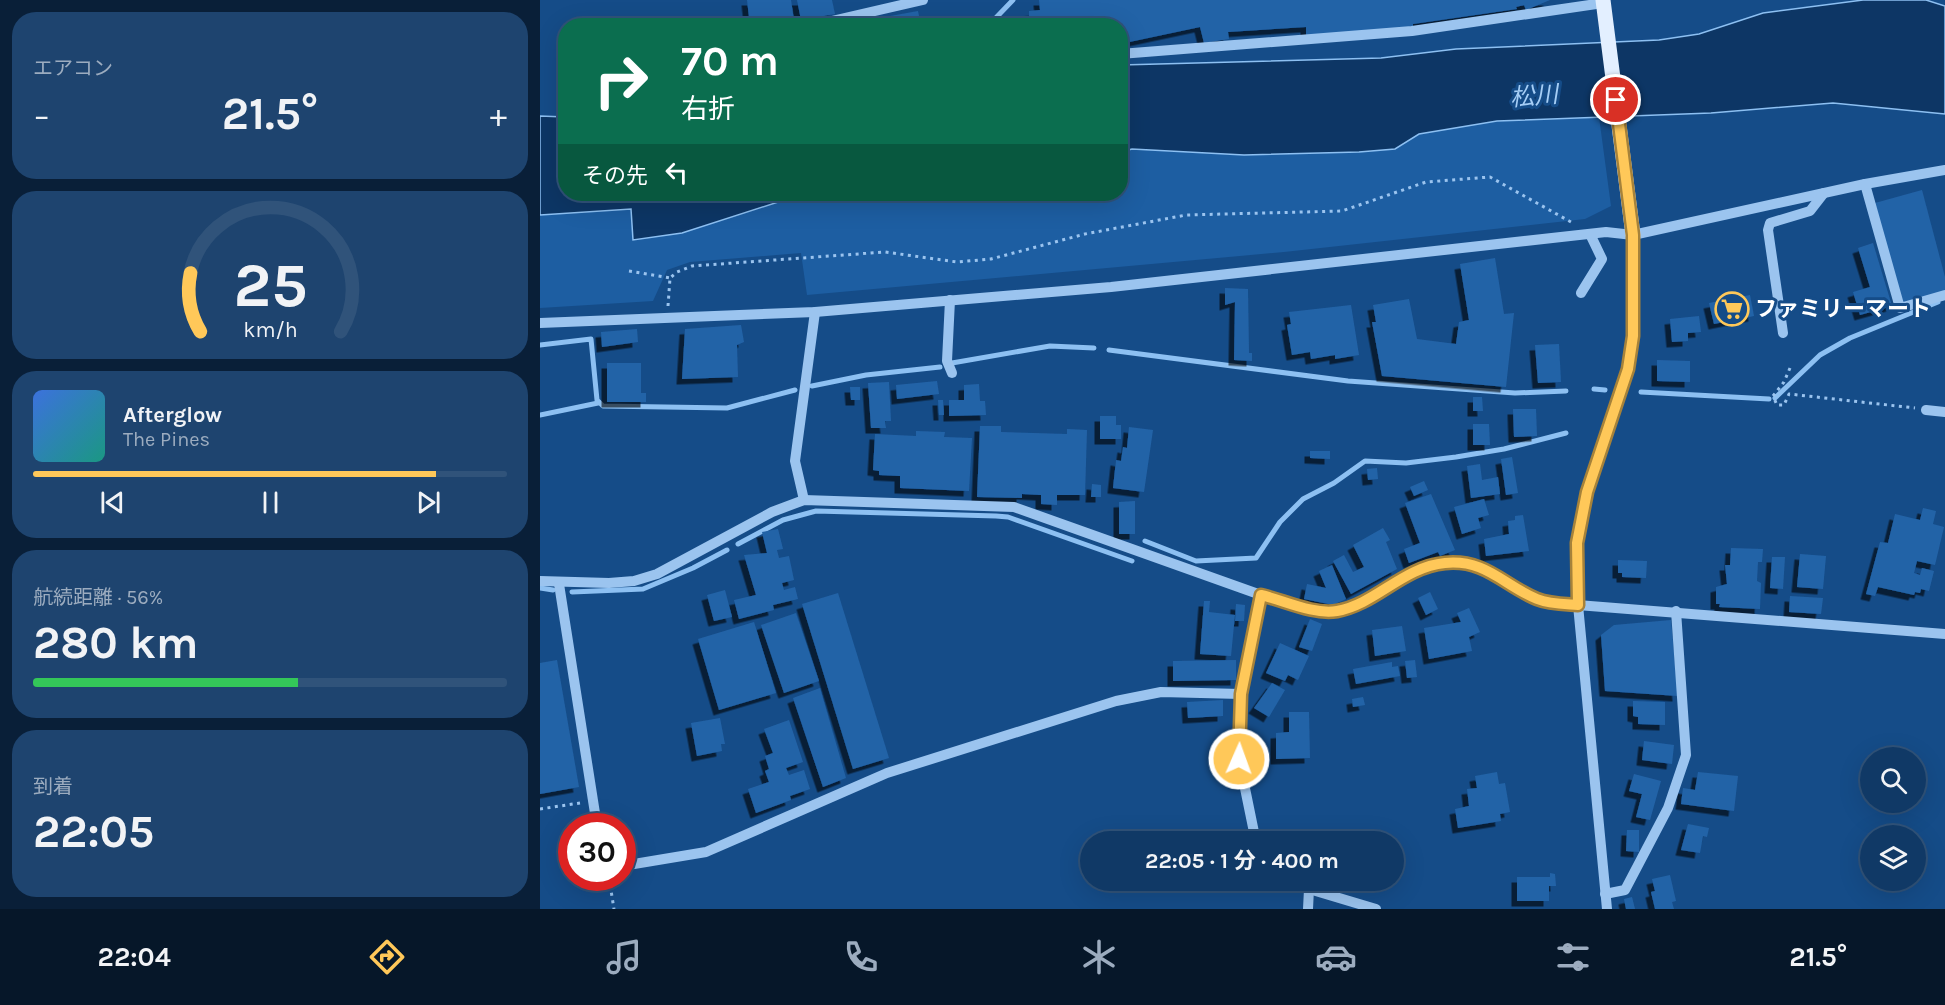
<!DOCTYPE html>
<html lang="ja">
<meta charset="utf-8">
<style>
:root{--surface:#103966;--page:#1e446f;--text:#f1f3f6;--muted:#9cacbf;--line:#30537a;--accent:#ffc859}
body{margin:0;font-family:Karla,"Noto Sans JP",sans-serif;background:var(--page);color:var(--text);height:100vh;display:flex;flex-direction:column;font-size:22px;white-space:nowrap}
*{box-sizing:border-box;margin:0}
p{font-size:20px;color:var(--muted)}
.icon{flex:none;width:33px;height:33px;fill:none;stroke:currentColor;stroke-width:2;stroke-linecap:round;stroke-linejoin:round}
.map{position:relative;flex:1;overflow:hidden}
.drawer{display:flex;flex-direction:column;gap:12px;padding:12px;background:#091f38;width:540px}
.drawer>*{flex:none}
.top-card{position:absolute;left:18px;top:18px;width:570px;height:183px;border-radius:24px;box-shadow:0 6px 24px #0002,0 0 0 2px var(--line);background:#0b6e4f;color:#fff;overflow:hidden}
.buttons{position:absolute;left:1320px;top:747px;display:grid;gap:12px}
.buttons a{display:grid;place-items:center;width:66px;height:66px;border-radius:50%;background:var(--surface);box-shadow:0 6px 24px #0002,0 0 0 2px var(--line);font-size:30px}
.speed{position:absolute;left:18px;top:813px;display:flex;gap:12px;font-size:30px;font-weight:700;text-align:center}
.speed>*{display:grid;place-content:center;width:78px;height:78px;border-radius:50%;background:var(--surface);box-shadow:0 6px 24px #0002,0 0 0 2px var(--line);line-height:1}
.speed .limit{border:9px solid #d22;background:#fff;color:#111}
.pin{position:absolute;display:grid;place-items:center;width:51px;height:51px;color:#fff;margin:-26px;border:3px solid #fff;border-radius:50%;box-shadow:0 2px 6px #0007}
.me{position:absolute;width:66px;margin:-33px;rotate:2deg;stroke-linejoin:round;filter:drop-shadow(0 0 4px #0008)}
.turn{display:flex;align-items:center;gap:21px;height:126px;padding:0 24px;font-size:27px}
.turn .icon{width:78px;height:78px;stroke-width:2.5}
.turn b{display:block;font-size:42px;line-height:51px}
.then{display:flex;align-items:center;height:57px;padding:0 24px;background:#0003;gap:12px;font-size:22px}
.big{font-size:45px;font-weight:700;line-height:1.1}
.drawer .widget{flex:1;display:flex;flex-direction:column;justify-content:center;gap:9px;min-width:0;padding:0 21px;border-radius:24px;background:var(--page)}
.drawer .dial{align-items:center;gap:0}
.dial svg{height:156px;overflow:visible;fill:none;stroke:var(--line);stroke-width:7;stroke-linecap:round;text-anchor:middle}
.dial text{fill:var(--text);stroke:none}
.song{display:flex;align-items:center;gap:18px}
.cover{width:72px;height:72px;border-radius:9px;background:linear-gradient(135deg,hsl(220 70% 55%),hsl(170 70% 35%))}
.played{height:6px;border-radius:3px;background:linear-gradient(90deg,var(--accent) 85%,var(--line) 85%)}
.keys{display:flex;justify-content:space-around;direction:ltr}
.heat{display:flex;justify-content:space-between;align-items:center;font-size:33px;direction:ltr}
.charge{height:9px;border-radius:4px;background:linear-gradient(90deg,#34c759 56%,var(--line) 0)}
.trip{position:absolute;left:540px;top:831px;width:324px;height:60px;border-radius:30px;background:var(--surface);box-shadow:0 6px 24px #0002,0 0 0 2px var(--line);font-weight:700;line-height:60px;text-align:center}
.tabs{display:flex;height:96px;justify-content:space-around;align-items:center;background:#061729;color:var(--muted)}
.tabs .icon{width:42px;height:42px}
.tabs .selected{color:var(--accent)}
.tabs b{font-size:27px;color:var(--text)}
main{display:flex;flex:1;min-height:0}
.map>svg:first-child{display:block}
</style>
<main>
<section class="drawer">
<div class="widget"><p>エアコン</p>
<div class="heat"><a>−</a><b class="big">21.5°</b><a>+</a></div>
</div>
<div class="widget dial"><svg viewBox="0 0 100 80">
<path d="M14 69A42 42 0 1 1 86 69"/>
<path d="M14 69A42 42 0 0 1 9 39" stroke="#ffc859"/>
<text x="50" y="56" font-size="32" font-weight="700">25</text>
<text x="50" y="72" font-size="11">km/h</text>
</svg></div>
<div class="widget">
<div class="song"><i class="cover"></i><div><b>Afterglow</b><p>The Pines</p></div></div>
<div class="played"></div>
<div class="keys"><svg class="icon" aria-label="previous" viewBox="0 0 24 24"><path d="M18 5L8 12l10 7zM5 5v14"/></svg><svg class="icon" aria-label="pause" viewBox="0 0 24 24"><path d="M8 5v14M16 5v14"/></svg><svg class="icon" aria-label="next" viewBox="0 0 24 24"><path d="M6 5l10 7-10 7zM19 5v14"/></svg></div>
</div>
<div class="widget"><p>航続距離 · 56%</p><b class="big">280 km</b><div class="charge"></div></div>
<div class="widget"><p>到着</p><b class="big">22:05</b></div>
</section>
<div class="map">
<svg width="1405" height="909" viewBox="0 0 1405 909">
<defs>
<filter id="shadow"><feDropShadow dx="-5.5" dy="5.5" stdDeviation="0" flood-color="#0009"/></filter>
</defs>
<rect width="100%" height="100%" fill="#154c88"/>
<polygon fill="#1d5ea2" points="1059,117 1071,206 1045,219 744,252 267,295 261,253 150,262 127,270 113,301 0,308 0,215 91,209 93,240 142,233 263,194 405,194 440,197 449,194 580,194 581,152 592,149 704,155 855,149 879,134 957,121"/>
<g fill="#0d3665" stroke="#8dc0f2" stroke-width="1.5">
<polygon points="1323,0 1386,0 1405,6 1405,114 1293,103 1171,113 957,121 879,134 855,149 819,152 704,155 592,149 581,152 581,65 841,58 916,49 1119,40 1159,34 1223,13"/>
<polygon points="0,116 25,117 26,194 263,194 142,233 93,240 91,209 0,215"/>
</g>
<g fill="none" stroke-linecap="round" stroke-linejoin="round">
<g stroke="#8dc0f2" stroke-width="5">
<polyline points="448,26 473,0"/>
<polyline points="0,345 51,339 57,400 63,406 187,408 255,390"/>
<polyline points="569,350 808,381 975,393 1026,391"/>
<polyline points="412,363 510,346 554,348"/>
<polyline points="272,386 326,375 400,367"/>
<polyline points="1054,389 1065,390"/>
<polyline points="1101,392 1229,399"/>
<polyline points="1235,398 1280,355 1310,338 1398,302"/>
<polyline points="0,415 58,403"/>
<polyline points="605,541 656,561 716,558 740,522 763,499 794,483 825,461 866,463 916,457 964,449 1026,433"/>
<polyline points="198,544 243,520 276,511 456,516 468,517 592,561"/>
<polyline points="0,588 13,590"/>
<polyline points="32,592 103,589 153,568 187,550"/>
</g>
</g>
<g fill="#2363a7" filter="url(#shadow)">
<polygon points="207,0 251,0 254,21 210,26"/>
<polygon points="257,0 292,0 295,14 261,20"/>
<polygon points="499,0 1010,0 986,10 984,5 976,7 977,9 873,24 873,27 766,36 766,27 688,32 689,39 664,43 660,27 580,44 580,26 472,26 471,21 489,18 489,11 500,10"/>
<polygon points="378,11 381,26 323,26 323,21"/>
<polygon points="1382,190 1405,277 1405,292 1361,304 1335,203"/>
<polygon points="1333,243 1352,306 1320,315 1313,292 1330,287 1318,248"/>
<polygon points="955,258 964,314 974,313 966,387 842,376 832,322 836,322 833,305 869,299 877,339 916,344 919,322 929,320 920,264"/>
<polygon points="685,288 708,289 709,353 712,353 712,361 694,360 695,302 685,305"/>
<polygon points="1210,295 1214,316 1174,324 1169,303"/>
<polygon points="811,305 819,355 795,359 795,355 771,359 770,352 752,355 747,325 751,324 749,312"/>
<polygon points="1159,316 1161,332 1148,333 1148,341 1132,342 1130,319"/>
<polygon points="201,325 204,342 197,345 198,377 142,379 145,329"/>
<polygon points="97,329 98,342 62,347 61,332"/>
<polygon points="1019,344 1021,382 998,383 995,345"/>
<polygon points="1117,360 1150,361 1150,382 1117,381"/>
<polygon points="67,363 101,363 101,393 106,393 106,402 67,402"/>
<polygon points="397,381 399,394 357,399 356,385"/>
<polygon points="349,382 351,421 345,421 346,428 331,428 328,383"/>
<polygon points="439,384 440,401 445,401 446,415 409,416 409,400 424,400 424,385"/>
<polygon points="310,387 320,387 320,400 311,400"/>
<polygon points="933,397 942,397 943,411 933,411"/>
<polygon points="398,400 403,400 404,415 399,415"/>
<polygon points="973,409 996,409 997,436 974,437"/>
<polygon points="560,416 576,416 576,425 581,425 581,439 560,439"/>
<polygon points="933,424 949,424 950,445 933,445"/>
<polygon points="440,426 461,426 461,432 527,434 527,429 547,430 545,495 517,495 517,505 501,504 501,495 482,494 482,498 437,497"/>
<polygon points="589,427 613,430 604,492 573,488 576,460 581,461 583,447 587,448"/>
<polygon points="376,431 405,432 404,437 432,438 429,491 360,488 360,476 339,475 339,471 333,470 335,434 376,436"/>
<polygon points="770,451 790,451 790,459 770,458"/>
<polygon points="972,457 978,493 966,495 961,459"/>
<polygon points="940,464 942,480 958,477 960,494 931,498 927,466"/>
<polygon points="837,468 838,479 828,480 827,469"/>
<polygon points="884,481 888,490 874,496 870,487"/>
<polygon points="552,484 561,485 561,497 551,497"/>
<polygon points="891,494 915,550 900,556 898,552 869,563 864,549 880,543 865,503"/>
<polygon points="944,499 949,515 938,518 941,528 922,534 914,507"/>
<polygon points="595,501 595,534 579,534 579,502"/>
<polygon points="1383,508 1396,511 1393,524 1404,527 1395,565 1377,561 1374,573 1380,575 1382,568 1394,571 1389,591 1381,589 1380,593 1375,592 1374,595 1338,587 1335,596 1326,594 1340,542 1348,543 1355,514 1380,520"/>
<polygon points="983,515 989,551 946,556 944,539 969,534 968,521 975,520 975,516"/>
<polygon points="843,528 850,540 846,542 857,569 811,594 793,561 804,555 813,572 824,567 813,545"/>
<polygon points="238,529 243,549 237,550 239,558 249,556 254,580 242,583 244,590 255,587 258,599 233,605 234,610 199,619 194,600 216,595 204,555 227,553 222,532"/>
<polygon points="1191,548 1223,549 1222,562 1218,562 1217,581 1221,583 1220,609 1179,607 1180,604 1176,604 1176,587 1187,584 1185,565 1190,565"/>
<polygon points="1260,554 1286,556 1283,589 1257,587"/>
<polygon points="1232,557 1245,557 1243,589 1230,588"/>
<polygon points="1078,560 1107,561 1106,578 1082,577 1082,573 1078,573"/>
<polygon points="792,565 806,599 793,605 764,599 767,584 786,588 779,571"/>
<polygon points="185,590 192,617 174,621 167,595"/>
<polygon points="890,592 898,609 886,615 878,598"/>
<polygon points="298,593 349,758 313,769 262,604"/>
<polygon points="1250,596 1283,598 1281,614 1249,612"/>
<polygon points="664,601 670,601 669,612 695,615 691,656 660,654"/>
<polygon points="696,604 705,605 704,621 695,621"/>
<polygon points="929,608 940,632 929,637 932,651 889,659 884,628 921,622 917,613"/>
<polygon points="256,613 279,681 244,693 221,625"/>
<polygon points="770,619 782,624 772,651 759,647"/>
<polygon points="1131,620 1138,696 1065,691 1061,635 1074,625"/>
<polygon points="214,622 236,693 179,710 158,639"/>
<polygon points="862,626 866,651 835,656 832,630"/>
<polygon points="740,643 769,656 758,680 748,675 745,681 726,673"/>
<polygon points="17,660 39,787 0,794 0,663"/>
<polygon points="696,660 696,680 633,681 633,661"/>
<polygon points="875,660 877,677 867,678 865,661"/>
<polygon points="852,662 852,667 858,666 860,676 816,684 813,669"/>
<polygon points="732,683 745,690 729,717 714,708"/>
<polygon points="280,688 306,778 283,787 253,698"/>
<polygon points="823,697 825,705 813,707 812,699"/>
<polygon points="683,700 683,716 648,718 647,702"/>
<polygon points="1093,701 1125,702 1125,725 1098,724 1098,717 1093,716"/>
<polygon points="749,712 769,712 770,758 736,759 736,733 749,732"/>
<polygon points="180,718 185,744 181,744 182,751 157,756 151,723"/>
<polygon points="249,720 263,762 246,768 249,775 264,770 270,789 250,796 251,800 216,813 208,789 229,782 225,771 229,769 225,756 233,753 224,729"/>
<polygon points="1104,741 1134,745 1132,764 1102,760"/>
<polygon points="957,772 959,784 965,783 970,812 960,814 961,821 918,828 915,809 929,806 927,789 937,788 935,776"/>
<polygon points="1158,772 1198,776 1194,811 1141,804 1143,788 1155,790"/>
<polygon points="1094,774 1121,781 1110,820 1096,817 1102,794 1089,791"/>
<polygon points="1148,824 1169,828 1167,837 1163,836 1160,853 1141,850"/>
<polygon points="1087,830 1099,830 1099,852 1086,851"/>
<polygon points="1010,873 1015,874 1016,886 1009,886 1009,901 977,901 977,877 1010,877"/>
<polygon points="1130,875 1136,901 1132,902 1134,909 1115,909 1111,892 1115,891 1112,879"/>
<polygon points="1092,897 1095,909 1086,909 1084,899"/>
</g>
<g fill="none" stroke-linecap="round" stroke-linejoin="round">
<g stroke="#9bc4ef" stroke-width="3" stroke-dasharray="3 4.5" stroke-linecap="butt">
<polyline points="89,271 130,278"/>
<polyline points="128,306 130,278 137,272 152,266 345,252 417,262 451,259 545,234 646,215 802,211 886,182 950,177 1031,222"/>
<polyline points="1250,368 1244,382 1233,396 1237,405 1244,405 1249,394 1375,408"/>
<polyline points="0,809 40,803"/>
<polyline points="69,878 74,909"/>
</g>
<g stroke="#9bc4ef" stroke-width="10">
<polyline points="270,26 383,0"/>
<polyline points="580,54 872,31 1063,3"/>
<polyline points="1325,184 1360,308 1405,295"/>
<polyline points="1041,293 1062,259 1050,234"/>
<polyline points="410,300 407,361 412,373"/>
<polyline points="0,323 275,312 571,287 1066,232 1093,235 1325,184 1405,170"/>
<polyline points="1243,333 1228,230 1230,223 1270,211 1284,193"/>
<polyline points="1386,410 1405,412"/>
<polyline points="264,500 255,461 275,312"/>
<polyline points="0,581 69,583 94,581 117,574 232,512 264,500 474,507 721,595 777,610 795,611 812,607 869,573 905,563 943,567 999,600 1012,603 1405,634"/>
<polyline points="19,584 57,826"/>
<polyline points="716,842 699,759 701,694 721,595"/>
<polyline points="82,866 166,852 347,773 576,701 621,692 701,694"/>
<polyline points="758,880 769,889 836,909"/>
<polyline points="1065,894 1085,890 1128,808 1146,755 1136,611"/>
<polyline points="768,909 769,889"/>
<polyline points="1067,909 1038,605 1037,543 1047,492 1087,369 1093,336 1093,235"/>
</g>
<polyline stroke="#e3efff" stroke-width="15" points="1063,0 1093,235"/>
</g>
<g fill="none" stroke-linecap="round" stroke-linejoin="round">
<defs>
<path id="route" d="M699 759 701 694 721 595C743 600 773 615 797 611 836 604 863 567 905 563 946 559 963 585 997 599 1009 604 1025 604 1038 605L1037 543 1047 492 1088 369 1093 336V235L1076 100"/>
</defs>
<use href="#route" stroke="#a6823a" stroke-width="15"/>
<use href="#route" stroke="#ffc859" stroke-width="10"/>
</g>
<defs>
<symbol id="supermarket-ring" viewBox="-11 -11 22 22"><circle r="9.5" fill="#154c88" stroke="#ffc859" stroke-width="1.5"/><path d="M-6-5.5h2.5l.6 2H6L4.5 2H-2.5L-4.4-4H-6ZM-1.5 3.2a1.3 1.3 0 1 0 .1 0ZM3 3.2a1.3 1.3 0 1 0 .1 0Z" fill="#ffc859"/></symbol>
</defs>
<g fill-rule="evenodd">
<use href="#supermarket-ring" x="1173" y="290" width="38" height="38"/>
</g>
<g text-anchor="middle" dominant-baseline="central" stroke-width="6" stroke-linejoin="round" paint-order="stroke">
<g font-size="22" font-weight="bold" fill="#fff" stroke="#154c88" text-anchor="start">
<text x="1215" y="309">ファミリーマート</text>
</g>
<g font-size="24" font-style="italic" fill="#a6cef6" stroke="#154c88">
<text transform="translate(994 96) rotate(-5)">松川</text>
</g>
</g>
</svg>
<div class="buttons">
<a><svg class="icon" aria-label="search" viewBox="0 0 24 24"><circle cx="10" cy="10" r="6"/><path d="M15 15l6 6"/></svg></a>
<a><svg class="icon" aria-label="layers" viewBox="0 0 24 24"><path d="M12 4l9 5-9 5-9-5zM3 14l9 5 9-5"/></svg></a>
</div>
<div class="speed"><div class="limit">30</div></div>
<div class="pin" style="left:1076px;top:100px;background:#d93025"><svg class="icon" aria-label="arrive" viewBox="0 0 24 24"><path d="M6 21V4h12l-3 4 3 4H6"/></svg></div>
<svg class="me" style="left:699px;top:759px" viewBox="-20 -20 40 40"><circle r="17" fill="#ffc859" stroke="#fff" stroke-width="3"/><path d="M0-11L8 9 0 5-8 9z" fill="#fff"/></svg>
<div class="trip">22:05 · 1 分 · 400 m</div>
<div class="top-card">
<div class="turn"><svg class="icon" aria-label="right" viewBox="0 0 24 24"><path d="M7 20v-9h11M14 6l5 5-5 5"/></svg><div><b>70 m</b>右折</div></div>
<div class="then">その先<svg class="icon" aria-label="left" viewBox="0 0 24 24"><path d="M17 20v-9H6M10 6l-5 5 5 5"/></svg></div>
</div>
</div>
</main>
<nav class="tabs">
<b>22:04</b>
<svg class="icon selected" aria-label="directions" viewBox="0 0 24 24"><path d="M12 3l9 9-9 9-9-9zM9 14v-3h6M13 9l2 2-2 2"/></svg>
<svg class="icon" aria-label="music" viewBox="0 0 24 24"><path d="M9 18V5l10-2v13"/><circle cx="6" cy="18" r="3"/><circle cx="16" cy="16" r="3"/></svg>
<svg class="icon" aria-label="phone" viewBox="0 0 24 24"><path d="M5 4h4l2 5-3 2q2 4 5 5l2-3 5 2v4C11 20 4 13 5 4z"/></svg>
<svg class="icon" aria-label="climate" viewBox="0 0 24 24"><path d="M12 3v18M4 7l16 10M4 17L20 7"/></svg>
<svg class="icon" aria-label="car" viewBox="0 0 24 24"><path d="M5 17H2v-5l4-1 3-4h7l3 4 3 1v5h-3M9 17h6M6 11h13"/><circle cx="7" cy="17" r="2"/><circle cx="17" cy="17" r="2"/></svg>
<svg class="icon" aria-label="filters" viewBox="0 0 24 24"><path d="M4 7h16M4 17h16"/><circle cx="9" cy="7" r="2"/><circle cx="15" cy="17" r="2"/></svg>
<b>21.5°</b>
</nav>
